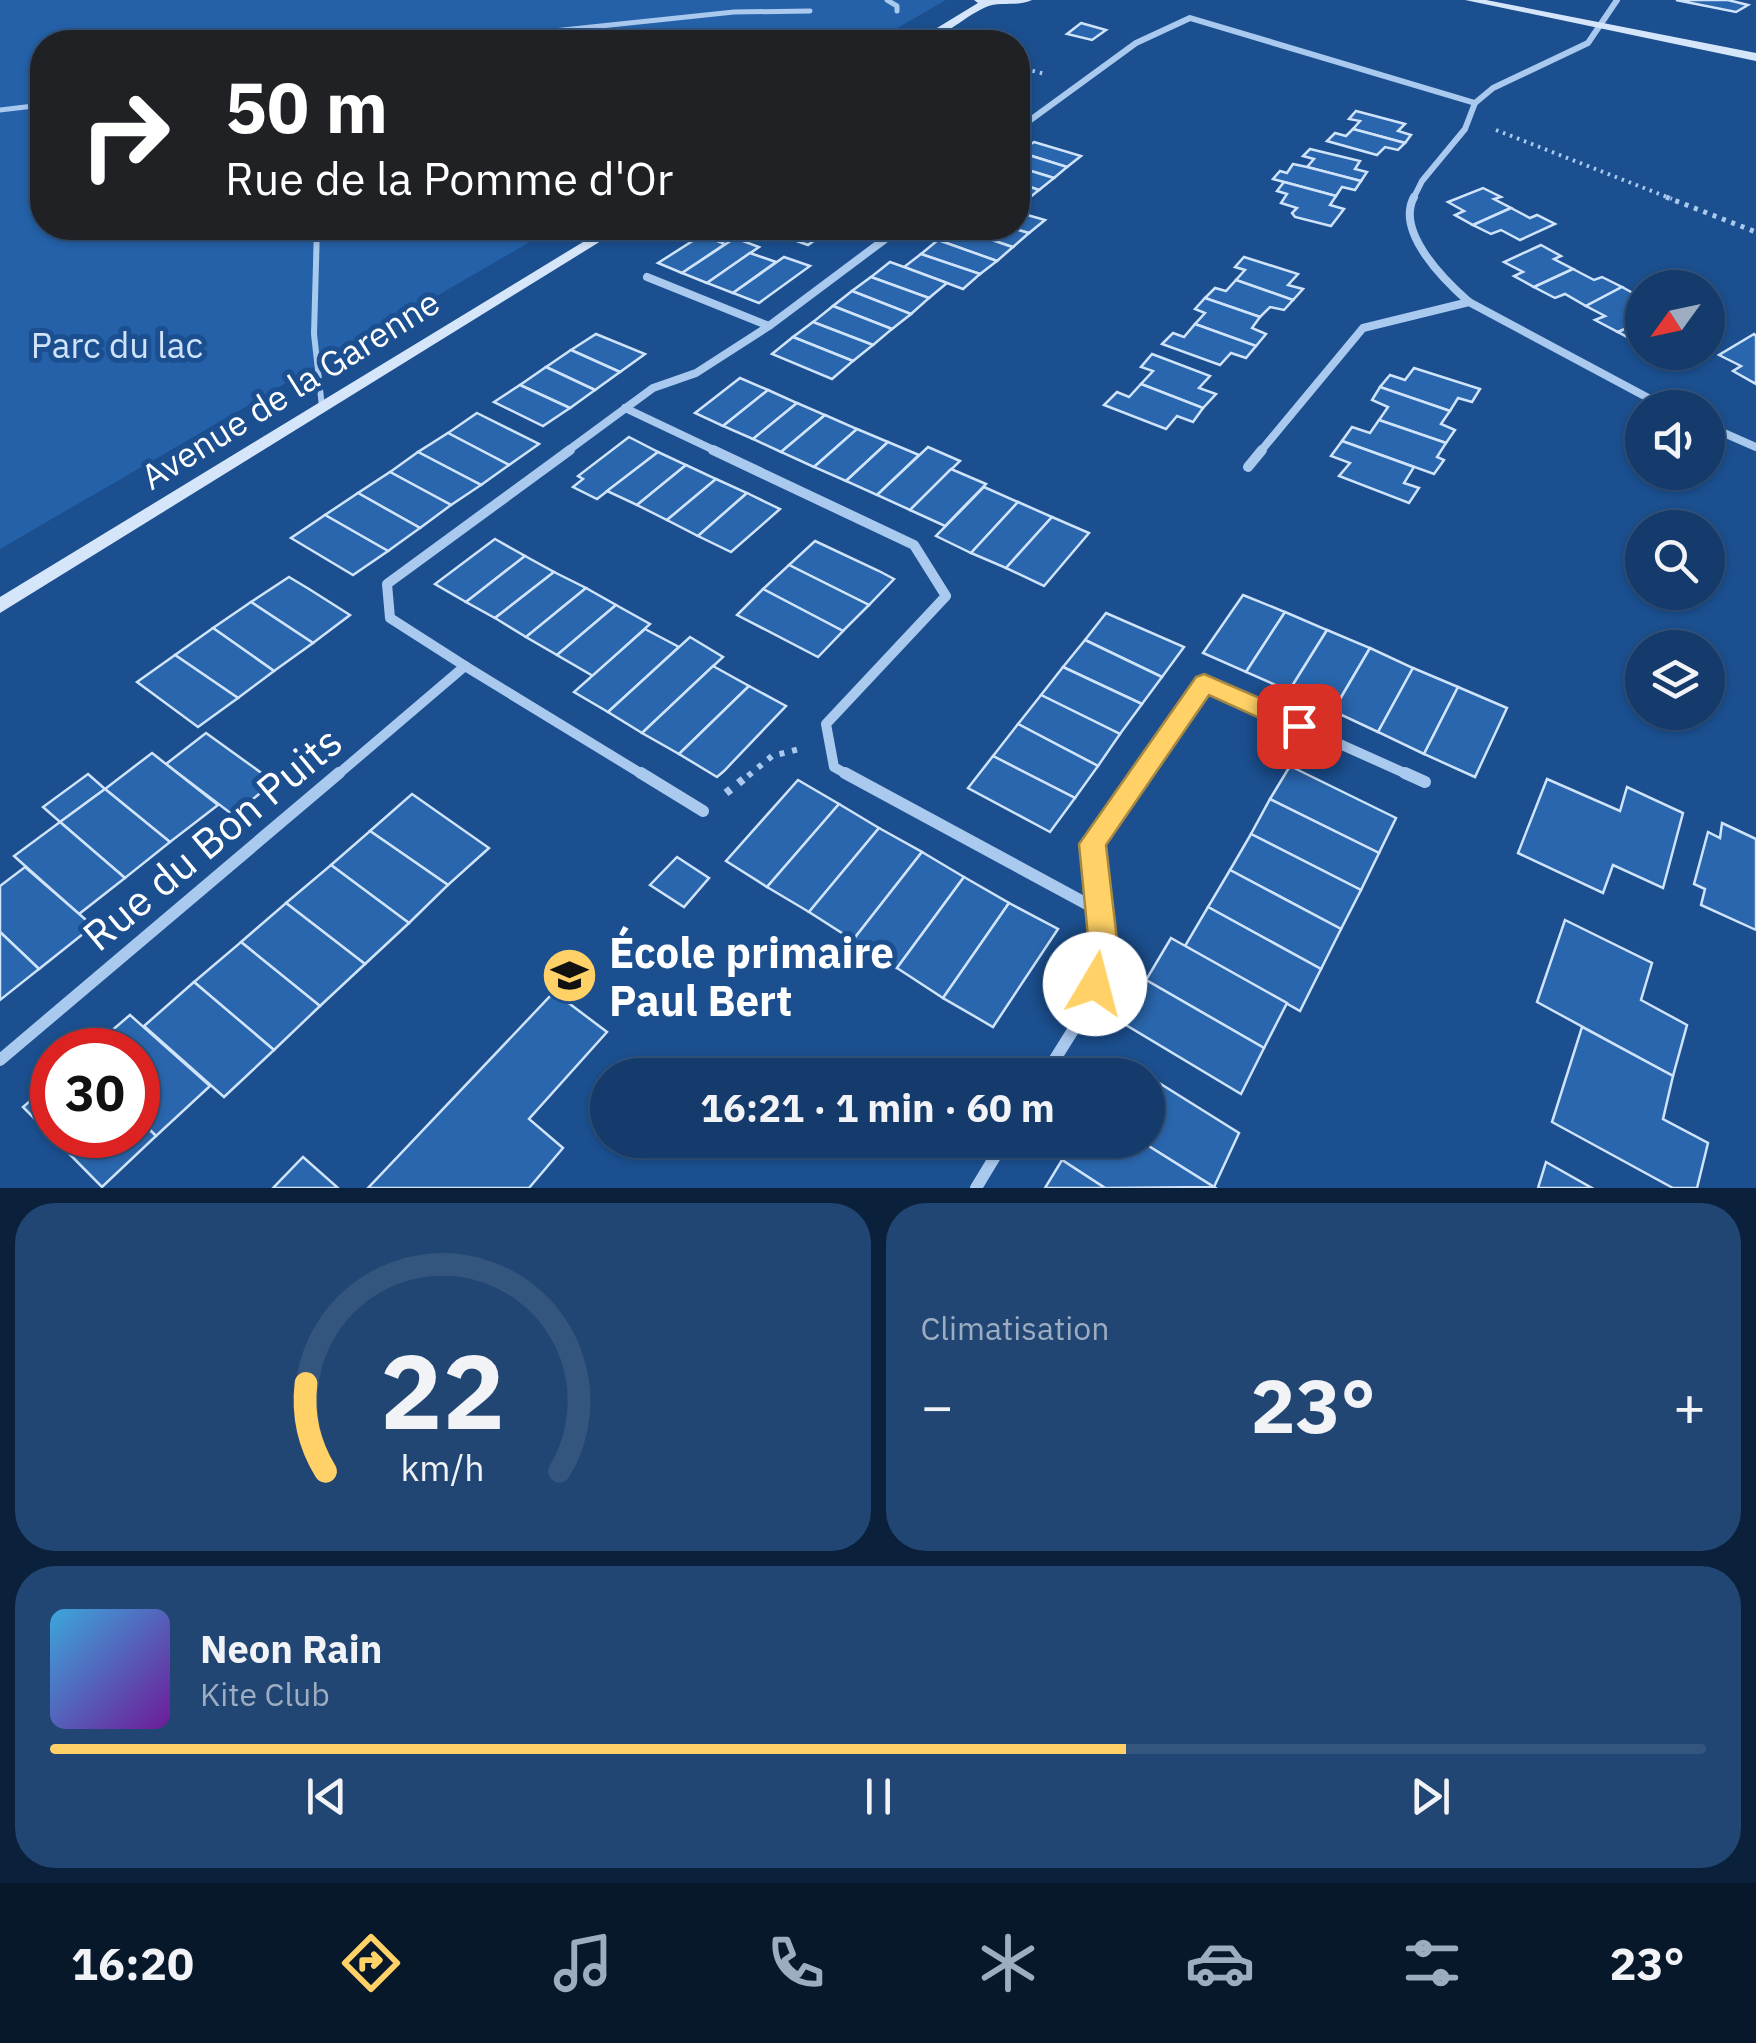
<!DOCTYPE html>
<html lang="fr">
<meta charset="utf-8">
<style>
:root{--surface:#143b6b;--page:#214673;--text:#f1f3f6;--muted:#9dadc1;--line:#33557e;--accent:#ffd166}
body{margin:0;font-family:"IBM Plex Sans",sans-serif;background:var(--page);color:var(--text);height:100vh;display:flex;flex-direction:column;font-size:38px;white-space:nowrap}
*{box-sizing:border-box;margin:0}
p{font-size:32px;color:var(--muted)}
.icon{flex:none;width:55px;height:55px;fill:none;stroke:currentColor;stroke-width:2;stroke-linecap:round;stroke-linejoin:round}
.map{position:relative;height:1188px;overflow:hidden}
.drawer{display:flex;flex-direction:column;gap:15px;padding:15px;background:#0b203b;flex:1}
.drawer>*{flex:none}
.guide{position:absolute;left:30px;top:30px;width:1000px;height:210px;border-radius:40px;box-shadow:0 2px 8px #0004,0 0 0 2px var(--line);background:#202124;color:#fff;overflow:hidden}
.needle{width:65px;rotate:237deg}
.buttons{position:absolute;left:1625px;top:270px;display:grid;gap:20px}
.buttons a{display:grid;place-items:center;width:100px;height:100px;border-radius:50%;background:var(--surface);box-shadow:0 2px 8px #0004,0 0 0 2px var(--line);font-size:50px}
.speed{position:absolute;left:30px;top:1028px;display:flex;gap:20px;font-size:50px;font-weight:700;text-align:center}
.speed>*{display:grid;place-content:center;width:130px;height:130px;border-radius:50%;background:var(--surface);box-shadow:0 2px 8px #0004,0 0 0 2px var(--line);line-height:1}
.speed .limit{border:15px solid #d22;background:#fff;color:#111}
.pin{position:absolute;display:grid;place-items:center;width:85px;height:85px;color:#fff;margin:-42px;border-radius:20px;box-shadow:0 5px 15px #0006}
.me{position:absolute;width:110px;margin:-55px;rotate:8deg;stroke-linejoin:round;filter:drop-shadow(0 0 8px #0008)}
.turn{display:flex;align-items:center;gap:35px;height:210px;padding:0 30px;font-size:45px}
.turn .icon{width:130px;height:130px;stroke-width:2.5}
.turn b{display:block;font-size:70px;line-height:85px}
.big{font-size:75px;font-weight:700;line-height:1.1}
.drawer .tile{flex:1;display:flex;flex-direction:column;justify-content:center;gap:15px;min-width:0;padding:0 35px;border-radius:40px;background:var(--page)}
.drawer .dial{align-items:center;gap:0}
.dial svg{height:260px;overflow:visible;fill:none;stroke:var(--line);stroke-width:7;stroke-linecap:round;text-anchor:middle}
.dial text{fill:var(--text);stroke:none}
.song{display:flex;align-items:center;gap:30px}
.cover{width:120px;height:120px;border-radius:15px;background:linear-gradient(135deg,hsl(200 70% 55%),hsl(280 70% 35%))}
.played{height:10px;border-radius:5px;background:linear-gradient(90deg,var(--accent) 65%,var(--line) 65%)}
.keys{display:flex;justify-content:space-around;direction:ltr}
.heat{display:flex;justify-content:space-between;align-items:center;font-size:55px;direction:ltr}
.drawer .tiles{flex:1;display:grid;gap:15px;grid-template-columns:1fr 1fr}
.tile:last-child{grid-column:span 2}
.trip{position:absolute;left:590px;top:1058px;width:575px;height:100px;border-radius:50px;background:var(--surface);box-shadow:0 2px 8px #0004,0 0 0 2px var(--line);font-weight:700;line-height:100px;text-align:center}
.tabs{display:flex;height:160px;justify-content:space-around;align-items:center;background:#08182b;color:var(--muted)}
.tabs .icon{width:70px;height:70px}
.tabs .selected{color:var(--accent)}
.tabs b{font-size:45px;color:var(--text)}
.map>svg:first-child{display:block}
</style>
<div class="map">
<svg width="1756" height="1188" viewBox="0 0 1756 1188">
<rect width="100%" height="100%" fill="#1b4f8f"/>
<polygon fill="#2461a8" points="0,0 946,0 873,42 42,42 42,228 554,228 0,549"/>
<g fill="#2a66ad" stroke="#cfe3fa" stroke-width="2.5">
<polygon points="1676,0 1728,0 1748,5 1736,12"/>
<polygon points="1081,23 1106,30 1092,40 1067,34"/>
<polygon points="1356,111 1405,124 1398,131 1411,135 1405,143 1353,129 1360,121 1349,119"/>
<polygon points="1353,129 1405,143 1398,150 1385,147 1377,155 1327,141 1335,133 1346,136"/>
<polygon points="1034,142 1081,156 1067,167 1019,152"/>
<polygon points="1310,149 1360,161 1355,169 1367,172 1361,181 1307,167 1314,159 1303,156"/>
<polygon points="1018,153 1019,152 1067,167 1054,178 1018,167"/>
<polygon points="1293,164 1307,167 1361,181 1355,190 1342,187 1336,196 1273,179 1280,171 1287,173"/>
<polygon points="1018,167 1054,178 1039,190 1018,183"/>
<polygon points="1284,182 1336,196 1330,205 1344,209 1331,226 1295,217 1292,213 1297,208 1281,203 1287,194 1277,191"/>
<polygon points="1018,183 1039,190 1024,202 1018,200"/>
<polygon points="1483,188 1501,197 1494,199 1511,208 1473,225 1455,215 1464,211 1448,202"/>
<polygon points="1511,208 1530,218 1537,215 1555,224 1520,240 1501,230 1491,234 1473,225"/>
<polygon points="1018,212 1024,214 1045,220 1029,233 1011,228 1018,228"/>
<polygon points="761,228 816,228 827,231 808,245"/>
<polygon points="957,228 1013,247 997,261 938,240"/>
<polygon points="957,228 1011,228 1029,233 1013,247"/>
<polygon points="702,235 725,244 682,273 658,263"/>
<polygon points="735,238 759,247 707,283 682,273"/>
<polygon points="938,240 997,261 980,274 921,254"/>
<polygon points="1541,245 1561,256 1554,259 1573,269 1534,287 1514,276 1523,272 1504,262"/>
<polygon points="750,253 776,262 733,293 707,283"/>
<polygon points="921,254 980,274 963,289 904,267"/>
<polygon points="784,257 810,266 759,303 733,293"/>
<polygon points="1244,257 1298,274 1288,285 1303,289 1293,300 1236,280 1245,270 1235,267"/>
<polygon points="890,262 904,267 947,283 929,298 871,277"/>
<polygon points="1573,269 1594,280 1602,277 1622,287 1586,306 1565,294 1555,298 1534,287"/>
<polygon points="871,277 929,298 911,314 852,291"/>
<polygon points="1236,280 1293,300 1284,310 1270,307 1260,317 1205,298 1215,288 1226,291"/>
<polygon points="1622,287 1642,298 1635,301 1642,305 1642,321 1618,332 1595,320 1605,316 1586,306"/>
<polygon points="852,291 911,314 892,329 833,306"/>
<polygon points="1205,298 1260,317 1252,328 1266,334 1256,346 1195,324 1205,313 1195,309"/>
<polygon points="833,306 892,329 873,345 813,322"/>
<polygon points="1642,321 1640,344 1618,332"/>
<polygon points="813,322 873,345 853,361 793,337"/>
<polygon points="1195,324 1256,346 1246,358 1231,353 1220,365 1162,344 1173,333 1184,337"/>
<polygon points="596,334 645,354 620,372 571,350"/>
<polygon points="1754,334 1756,336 1756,384 1733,371 1741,366 1719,355"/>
<polygon points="793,337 853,361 832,379 772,354"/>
<polygon points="571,350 620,372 595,390 546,367"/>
<polygon points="1152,354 1210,376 1199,388 1216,394 1203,408 1141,384 1153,371 1141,367"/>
<polygon points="546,367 595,390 570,408 520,385"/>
<polygon points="1414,368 1480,389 1472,402 1458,398 1450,411 1380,387 1390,375 1405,380"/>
<polygon points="740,378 768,390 723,426 695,413"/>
<polygon points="1141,384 1203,408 1193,422 1177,416 1166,429 1104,405 1117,392 1129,397"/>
<polygon points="520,385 570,408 543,426 494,402"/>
<polygon points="1380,387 1450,411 1441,424 1455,430 1446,443 1379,420 1388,407 1372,400"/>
<polygon points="768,390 797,403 753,439 723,426"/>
<polygon points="797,403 825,415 781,452 753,439"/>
<polygon points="477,413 539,444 509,465 448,433"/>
<polygon points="825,415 857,429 814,467 781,452"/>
<polygon points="1379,420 1446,443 1437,457 1444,460 1434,474 1342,441 1352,427 1370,433"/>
<polygon points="857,429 888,442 846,481 814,467"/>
<polygon points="448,433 509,465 481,485 418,452"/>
<polygon points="629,437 658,452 597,499 573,487 583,479 578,476"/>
<polygon points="1342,441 1414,467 1404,483 1419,488 1409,503 1339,476 1350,463 1331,456"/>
<polygon points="888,442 919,455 877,495 846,481"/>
<polygon points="928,447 960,461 910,510 877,495"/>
<polygon points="418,452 481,485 451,505 390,472"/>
<polygon points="658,452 686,465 637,505 607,491"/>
<polygon points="686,465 716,479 667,520 637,505"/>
<polygon points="951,469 986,484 945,526 910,510"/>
<polygon points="390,472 451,505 420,528 358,493"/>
<polygon points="716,479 747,493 698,536 667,520"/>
<polygon points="984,487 1018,502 971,553 936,536"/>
<polygon points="358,493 420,528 388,551 325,515"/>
<polygon points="747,493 780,509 731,552 698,536"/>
<polygon points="1018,502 1052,517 1006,568 971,553"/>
<polygon points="325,515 388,551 353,575 291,538"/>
<polygon points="1052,517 1089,533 1044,586 1006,568"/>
<polygon points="495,539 525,556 466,602 435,584"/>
<polygon points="815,541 879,571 894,579 869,605 789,565"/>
<polygon points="525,556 554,572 495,618 466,602"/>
<polygon points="789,565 869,605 843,631 763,589"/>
<polygon points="554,572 586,588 526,637 495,618"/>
<polygon points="289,577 309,589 350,615 313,643 251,602"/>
<polygon points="586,588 616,605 557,655 526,637"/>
<polygon points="763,589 843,631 818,657 737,615"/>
<polygon points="1243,595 1285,612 1246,672 1203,653"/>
<polygon points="251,602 313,643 274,671 213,628"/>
<polygon points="616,605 650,624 593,676 557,655"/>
<polygon points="1285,612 1327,630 1289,691 1246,672"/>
<polygon points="1106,613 1184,647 1162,677 1085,640"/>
<polygon points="213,628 274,671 238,698 175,655"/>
<polygon points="645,629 679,647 608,712 574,692"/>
<polygon points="1327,630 1370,648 1333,711 1289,691"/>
<polygon points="690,637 723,657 642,733 608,712"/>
<polygon points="1085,640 1162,677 1142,704 1063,667"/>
<polygon points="1370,648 1413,668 1378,732 1333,711"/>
<polygon points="175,655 238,698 198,727 137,682"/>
<polygon points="713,666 749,686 679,754 642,733"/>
<polygon points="1063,667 1142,704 1120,734 1041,695"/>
<polygon points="1413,668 1458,687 1424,754 1378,732"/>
<polygon points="749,686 786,706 724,771 717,777 679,754"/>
<polygon points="1458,687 1507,708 1475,777 1424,754"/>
<polygon points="1041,695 1120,734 1098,766 1018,724"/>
<polygon points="1018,724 1098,766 1075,798 993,756"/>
<polygon points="206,733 274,782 233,815 166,764"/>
<polygon points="152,753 218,805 170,842 105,789"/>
<polygon points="993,756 1075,798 1050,832 968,788"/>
<polygon points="1290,766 1396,818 1379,853 1270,799"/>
<polygon points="88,774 105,789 60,822 43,807"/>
<polygon points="1547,779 1620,811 1627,787 1683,813 1663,888 1613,865 1603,893 1518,853"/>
<polygon points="798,780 839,804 767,887 726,861"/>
<polygon points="105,789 170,842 125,878 60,822"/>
<polygon points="412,794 489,848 448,885 370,831"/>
<polygon points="1270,799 1379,853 1361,890 1251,834"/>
<polygon points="839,804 879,828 809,912 767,887"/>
<polygon points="60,822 125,878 79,914 14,856"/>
<polygon points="1722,823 1756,839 1756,930 1701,905 1705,889 1694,884 1708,832 1720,838"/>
<polygon points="879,828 922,852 853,940 809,912"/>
<polygon points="370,831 448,885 409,923 331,865"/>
<polygon points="1251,834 1361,890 1341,929 1230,870"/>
<polygon points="922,852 964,877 897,968 853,940"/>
<polygon points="677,857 709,878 684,907 650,885"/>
<polygon points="331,865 409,923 365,964 286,903"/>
<polygon points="25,867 93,926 39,969 0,932 0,886"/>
<polygon points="1230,870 1341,929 1321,969 1208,907"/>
<polygon points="964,877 1009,903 943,998 897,968"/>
<polygon points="286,903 365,964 320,1006 241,942"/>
<polygon points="1009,903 1058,929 993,1027 943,998"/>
<polygon points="1208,907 1321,969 1300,1011 1185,946"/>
<polygon points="1565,920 1652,963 1641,1000 1687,1025 1673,1076 1537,1002"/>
<polygon points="0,932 39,969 0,1000"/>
<polygon points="1171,938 1287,1003 1264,1048 1146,980"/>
<polygon points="241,942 320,1006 274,1050 194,982"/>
<polygon points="1146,980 1264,1048 1241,1094 1121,1022"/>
<polygon points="194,982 274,1050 224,1097 144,1026"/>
<polygon points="554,992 607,1032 529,1119 563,1148 529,1188 368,1188"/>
<polygon points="130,1015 210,1086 156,1136 138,1118 138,1050 89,1050"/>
<polygon points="1582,1027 1673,1076 1663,1119 1708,1143 1697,1188 1673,1188 1552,1122"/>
<polygon points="1119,1059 1134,1068 1145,1075 1110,1075"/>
<polygon points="1148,1076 1239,1133 1214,1187 1139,1140 1148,1140"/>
<polygon points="52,1082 52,1135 138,1135 138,1118 156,1136 102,1187 23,1107"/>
<polygon points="1073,1140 1139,1140 1214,1187 1105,1188 1062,1160"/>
<polygon points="303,1157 338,1188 273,1188"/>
<polygon points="1062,1160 1105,1188 1045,1188"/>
<polygon points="1546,1162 1592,1188 1538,1188"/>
</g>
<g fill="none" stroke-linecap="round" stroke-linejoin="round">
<g stroke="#a9c9ee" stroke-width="4" stroke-dasharray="2.5 5" stroke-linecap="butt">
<polyline points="1018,67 1045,74"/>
<polyline points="1496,130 1672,199"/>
</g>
<polyline stroke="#a9c9ee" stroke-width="5" stroke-dasharray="4 6" stroke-linecap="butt" points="1666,197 1756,232"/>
<polyline stroke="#a9c9ee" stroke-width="6" stroke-dasharray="5 8" stroke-linecap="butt" points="748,776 772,756 799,749"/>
<polyline stroke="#a9c9ee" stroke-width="8" stroke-dasharray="6 10" stroke-linecap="butt" points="726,793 751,773"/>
<g stroke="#a9c9ee" stroke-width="5">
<polyline points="887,0 897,6 897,11"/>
<polyline points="448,42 734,12 810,11"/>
<polyline points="0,110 42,105"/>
</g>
<polyline stroke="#a9c9ee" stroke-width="6" points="317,228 314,334 322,407"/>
<g stroke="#a9c9ee" stroke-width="6">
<polyline points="1018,129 1136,43 1190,18 1475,103"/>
<polyline points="1413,199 1422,181 1465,129 1475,103 1493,88 1588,43 1617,0"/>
</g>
<g stroke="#a9c9ee" stroke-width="8">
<path d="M1414 197C1395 232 1445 281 1469 302L1667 408"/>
<polyline points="647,277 769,326 900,228"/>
<polyline points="625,408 718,452"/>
<polyline points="1708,426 1756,447"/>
<polyline points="566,452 653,388 696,373 769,326"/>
<polyline points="1260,452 1363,328 1469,302"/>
</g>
<g stroke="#a9c9ee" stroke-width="10">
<polyline points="713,450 914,545 946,596 826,724 834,767 850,776"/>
<polyline points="1248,467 1262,450"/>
<polyline points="465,666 645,776"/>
<polyline points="336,776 465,666 390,618 387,584 570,450"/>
<polyline points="1139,776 1204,683 1411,776"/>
</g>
<g stroke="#a9c9ee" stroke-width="12">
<polyline points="641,773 703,811"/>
<polyline points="845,773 1098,910"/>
<polyline points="1405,773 1425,782"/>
<polyline points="0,1060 339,773"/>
<polyline points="1045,1075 1085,1011 1105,957 1092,843 1141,773"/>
<polyline points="976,1188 1005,1140"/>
</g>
<g fill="#d6e6fa" fill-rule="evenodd">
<path d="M974 0H1032C1018 7 999 1 986 7 961 18 941 42 914 42L978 3Z"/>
<polygon points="1465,0 1486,0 1756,53 1756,61"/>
<polygon points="606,228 622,228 0,613 0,597"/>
</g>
</g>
<polygon fill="#ffd166" stroke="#a68842" stroke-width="2.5" points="1204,674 1308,719 1311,726 1308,733 1299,736 1209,695 1106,845 1119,957 1105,993 1095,997 1084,993 1080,984 1090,957 1079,844 1196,677"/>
<defs>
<symbol id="school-disc" viewBox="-11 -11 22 22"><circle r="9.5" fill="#ffd166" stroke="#1b4f8f"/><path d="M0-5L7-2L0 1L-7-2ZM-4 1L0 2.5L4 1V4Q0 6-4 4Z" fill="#111"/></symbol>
</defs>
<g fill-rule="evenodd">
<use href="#school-disc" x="538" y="944" width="63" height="63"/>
</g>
<g text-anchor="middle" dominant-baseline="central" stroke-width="10" stroke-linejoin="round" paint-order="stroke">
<g font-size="35" fill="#cfe3fa" stroke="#1b4f8f">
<text x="117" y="345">Parc du lac</text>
</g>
<g font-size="35" fill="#fff" stroke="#1b4f8f">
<text transform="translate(290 389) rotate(-32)">Avenue de la Garenne</text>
</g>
<g font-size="42" fill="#fff" stroke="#1b4f8f">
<text transform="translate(212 838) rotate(-40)">Rue du Bon Puits</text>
</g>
<g font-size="42" font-weight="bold" fill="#fff" stroke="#1b4f8f" text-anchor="start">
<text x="609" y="952">École primaire<tspan x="609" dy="48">Paul Bert</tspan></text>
</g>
</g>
</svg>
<div class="buttons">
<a><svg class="needle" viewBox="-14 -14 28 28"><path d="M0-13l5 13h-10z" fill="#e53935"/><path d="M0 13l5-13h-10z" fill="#9dadc1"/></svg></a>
<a><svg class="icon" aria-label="sound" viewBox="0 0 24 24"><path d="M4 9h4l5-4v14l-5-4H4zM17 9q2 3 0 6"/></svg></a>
<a><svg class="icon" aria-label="search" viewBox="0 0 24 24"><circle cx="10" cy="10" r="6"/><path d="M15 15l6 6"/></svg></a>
<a><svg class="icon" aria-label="layers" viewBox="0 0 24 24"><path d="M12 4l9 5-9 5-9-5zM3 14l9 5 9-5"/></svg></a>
</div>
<div class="speed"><div class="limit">30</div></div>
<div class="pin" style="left:1299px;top:726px;background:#d93025"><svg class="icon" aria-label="arrive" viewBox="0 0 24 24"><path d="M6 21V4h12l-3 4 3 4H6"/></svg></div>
<svg class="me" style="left:1095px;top:984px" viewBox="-20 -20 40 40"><circle r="19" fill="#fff"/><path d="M0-13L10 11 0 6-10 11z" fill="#ffd166"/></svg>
<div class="trip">16:21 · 1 min · 60 m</div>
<div class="guide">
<div class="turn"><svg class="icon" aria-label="right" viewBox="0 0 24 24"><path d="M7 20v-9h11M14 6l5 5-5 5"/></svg><div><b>50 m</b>Rue de la Pomme d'Or</div></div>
</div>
</div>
<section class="drawer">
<div class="tiles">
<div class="tile dial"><svg viewBox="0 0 100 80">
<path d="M14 69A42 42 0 1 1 86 69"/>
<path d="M14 69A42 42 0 0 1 8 42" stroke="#ffd166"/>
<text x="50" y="56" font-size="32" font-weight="700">22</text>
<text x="50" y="72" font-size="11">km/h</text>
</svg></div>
<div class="tile"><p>Climatisation</p>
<div class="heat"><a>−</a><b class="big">23°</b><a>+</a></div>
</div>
<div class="tile">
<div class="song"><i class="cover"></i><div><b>Neon Rain</b><p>Kite Club</p></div></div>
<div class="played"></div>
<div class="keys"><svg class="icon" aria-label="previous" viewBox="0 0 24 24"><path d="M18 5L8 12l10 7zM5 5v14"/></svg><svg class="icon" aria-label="pause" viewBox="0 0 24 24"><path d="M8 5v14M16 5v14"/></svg><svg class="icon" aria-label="next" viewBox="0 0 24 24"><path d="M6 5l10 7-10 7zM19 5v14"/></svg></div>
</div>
</div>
</section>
<nav class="tabs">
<b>16:20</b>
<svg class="icon selected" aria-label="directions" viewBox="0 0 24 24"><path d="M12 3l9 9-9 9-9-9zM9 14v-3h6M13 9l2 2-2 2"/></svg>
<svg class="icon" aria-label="music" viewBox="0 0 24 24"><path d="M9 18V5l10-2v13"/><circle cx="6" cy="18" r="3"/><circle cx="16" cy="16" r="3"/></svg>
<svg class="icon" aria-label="phone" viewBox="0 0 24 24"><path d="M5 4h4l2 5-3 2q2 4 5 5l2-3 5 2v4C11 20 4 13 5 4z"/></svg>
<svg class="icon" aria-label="climate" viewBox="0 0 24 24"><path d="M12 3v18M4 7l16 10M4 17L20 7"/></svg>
<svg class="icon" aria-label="car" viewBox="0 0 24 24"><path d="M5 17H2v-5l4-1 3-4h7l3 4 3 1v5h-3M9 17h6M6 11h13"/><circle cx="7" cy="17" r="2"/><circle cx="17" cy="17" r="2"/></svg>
<svg class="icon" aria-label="filters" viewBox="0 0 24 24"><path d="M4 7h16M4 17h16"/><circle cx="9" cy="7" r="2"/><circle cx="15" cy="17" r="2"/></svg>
<b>23°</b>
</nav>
